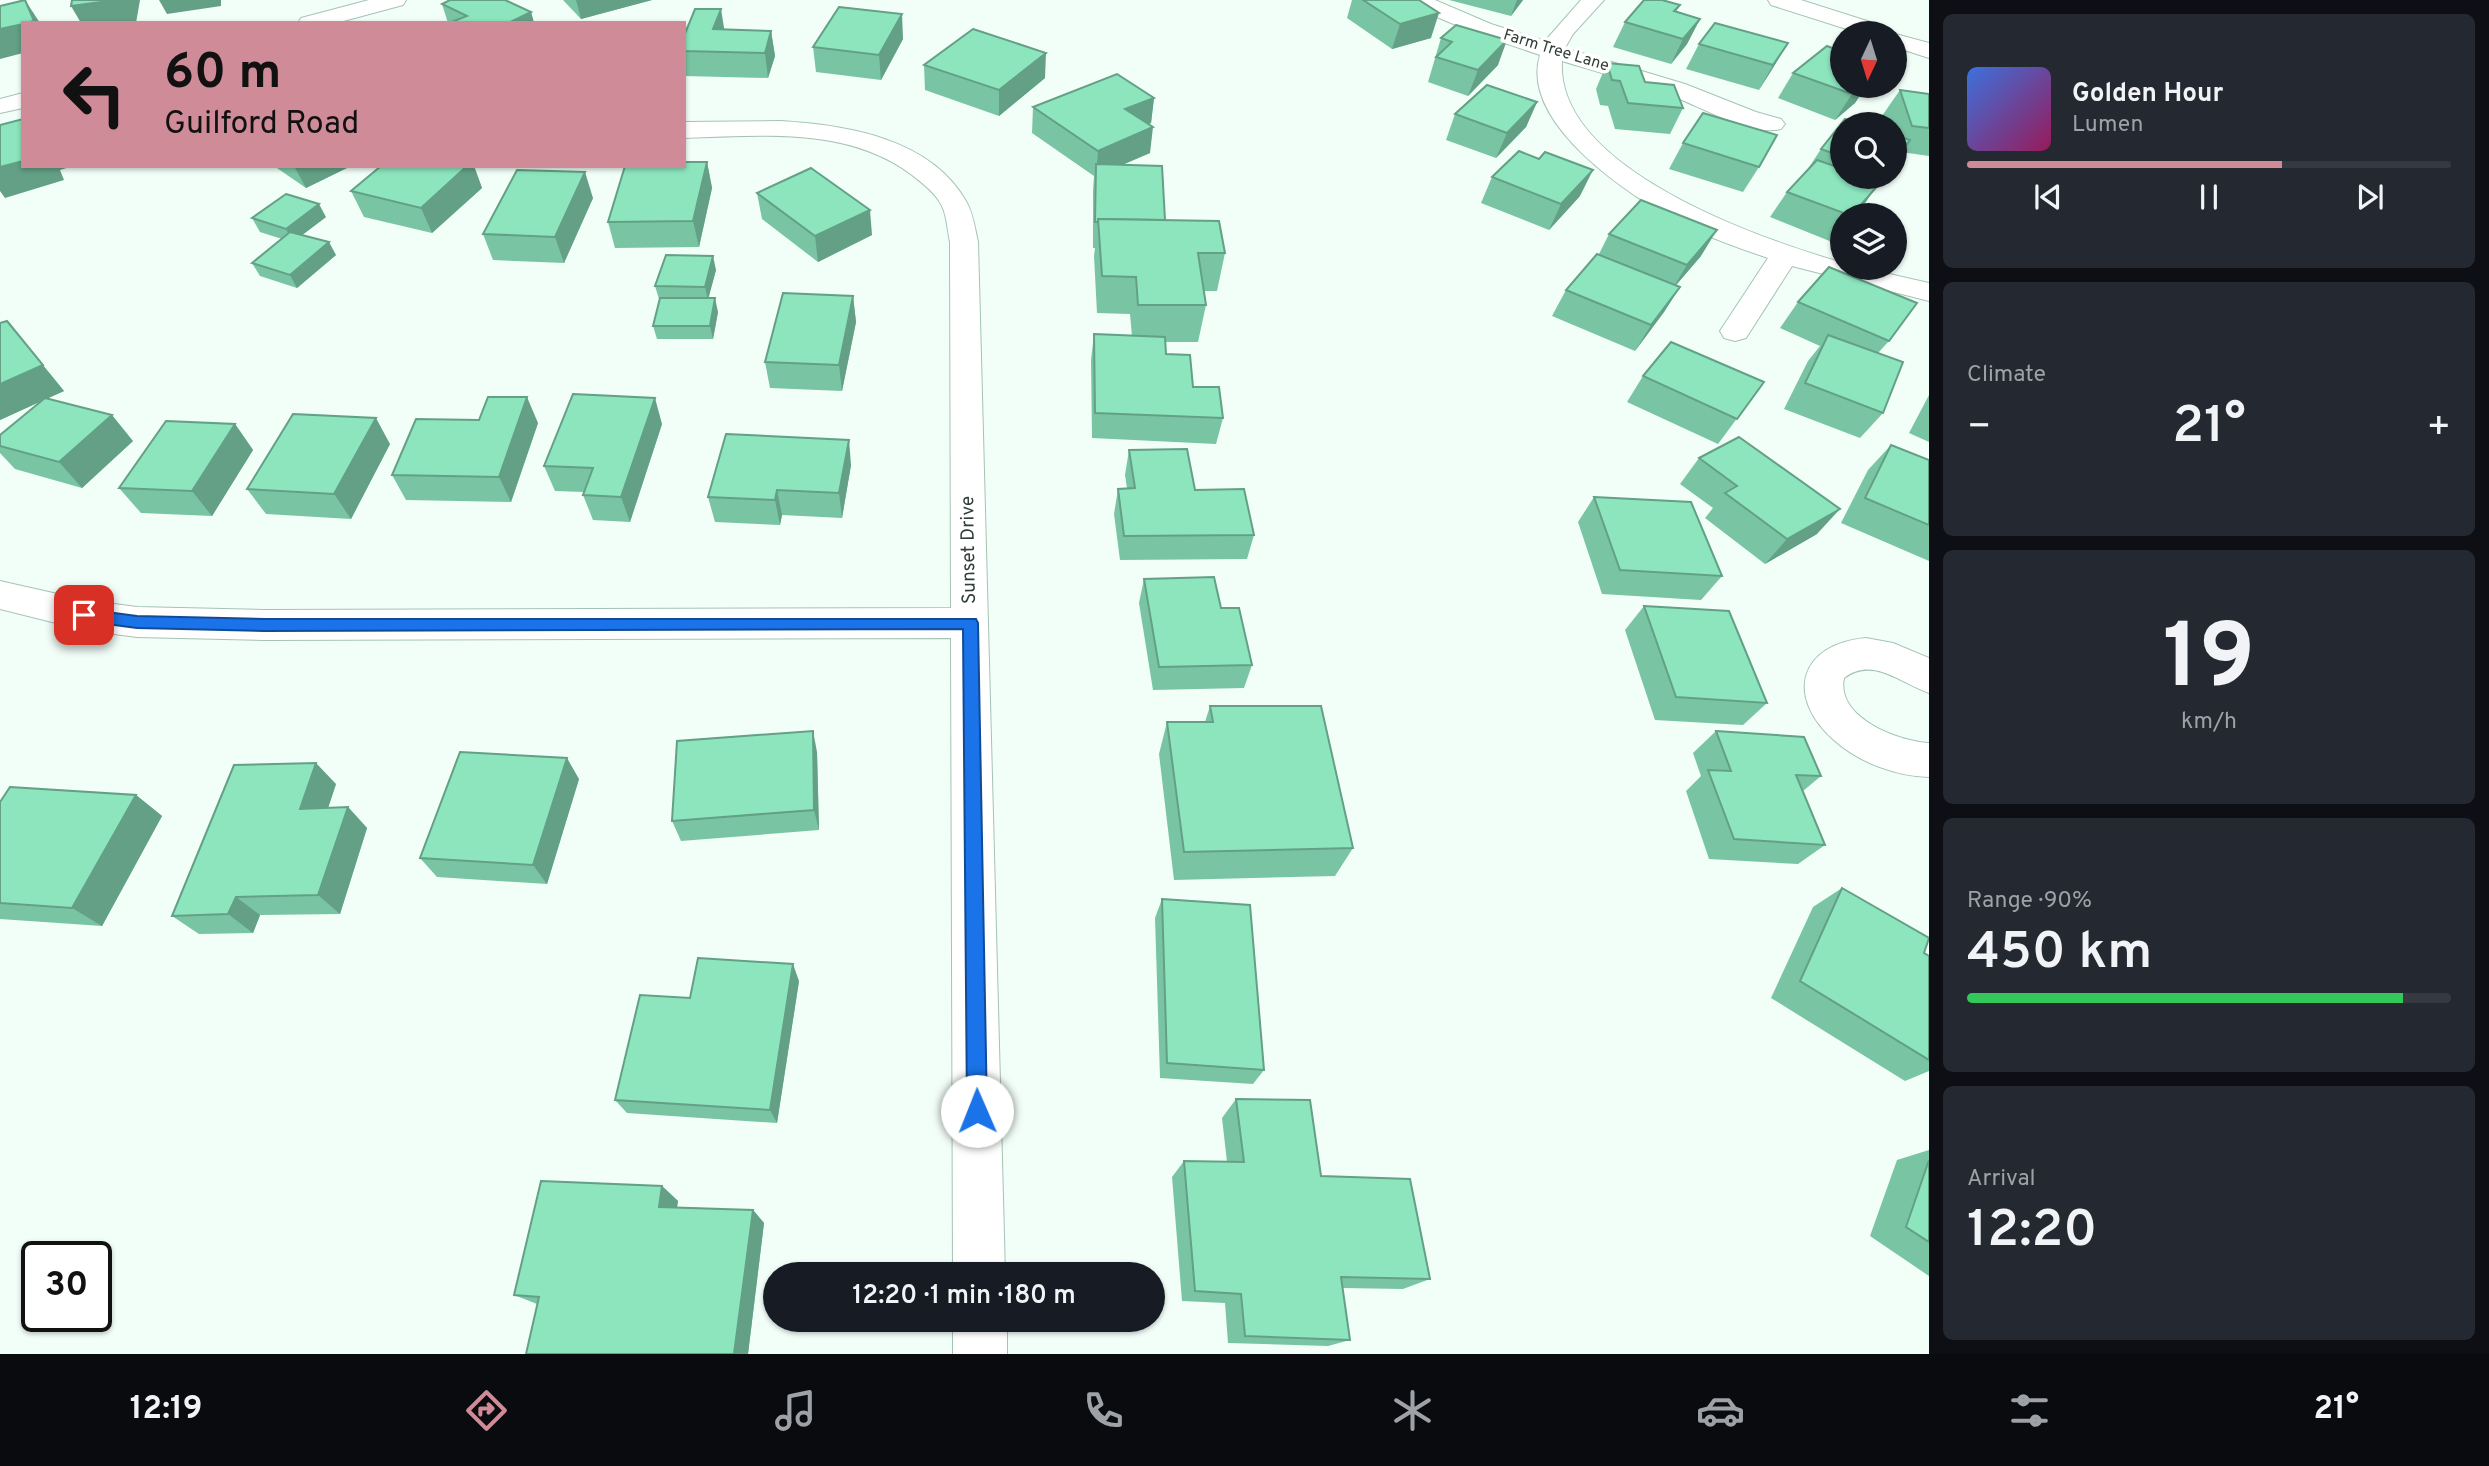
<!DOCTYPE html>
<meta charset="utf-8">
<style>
:root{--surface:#171b24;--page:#242831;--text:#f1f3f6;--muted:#9ea1a6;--line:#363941;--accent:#cf8b97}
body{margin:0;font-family:Overpass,sans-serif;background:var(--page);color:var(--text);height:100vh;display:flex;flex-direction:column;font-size:26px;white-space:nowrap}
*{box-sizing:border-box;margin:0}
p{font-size:23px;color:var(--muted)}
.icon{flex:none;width:38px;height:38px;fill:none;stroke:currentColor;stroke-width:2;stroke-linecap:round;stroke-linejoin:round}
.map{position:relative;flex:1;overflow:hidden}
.side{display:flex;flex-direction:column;gap:14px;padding:14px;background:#0d0f14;width:560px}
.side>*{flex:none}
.banner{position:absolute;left:21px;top:21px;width:665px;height:147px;border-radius:0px;box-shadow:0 2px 5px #0004;background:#cf8b97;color:#111;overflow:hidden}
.needle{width:46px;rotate:184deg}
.tools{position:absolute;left:1830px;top:21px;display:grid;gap:14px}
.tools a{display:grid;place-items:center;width:77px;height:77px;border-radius:50%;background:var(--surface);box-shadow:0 2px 5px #0004;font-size:35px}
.speed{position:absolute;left:21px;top:1241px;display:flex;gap:14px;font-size:35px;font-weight:700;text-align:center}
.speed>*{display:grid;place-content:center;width:91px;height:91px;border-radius:50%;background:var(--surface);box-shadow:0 2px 5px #0004;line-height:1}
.speed .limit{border:4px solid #111;border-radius:10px;background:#fff;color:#111}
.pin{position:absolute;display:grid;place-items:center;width:60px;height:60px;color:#fff;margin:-30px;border-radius:14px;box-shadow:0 4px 10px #0006}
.me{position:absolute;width:77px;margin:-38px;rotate:359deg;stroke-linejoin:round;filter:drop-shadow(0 0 5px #0008)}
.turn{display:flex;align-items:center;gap:24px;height:147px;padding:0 28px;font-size:32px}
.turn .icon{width:91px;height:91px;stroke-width:2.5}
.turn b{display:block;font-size:49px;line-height:60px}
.big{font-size:52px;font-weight:600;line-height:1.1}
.side .card{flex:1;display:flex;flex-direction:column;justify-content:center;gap:10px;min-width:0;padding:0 24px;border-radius:10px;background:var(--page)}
.side .dial{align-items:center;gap:0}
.dial b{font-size:91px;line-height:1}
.song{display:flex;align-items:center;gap:21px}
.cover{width:84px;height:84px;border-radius:10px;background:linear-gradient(135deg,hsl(220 70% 55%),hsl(330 70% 35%))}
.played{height:7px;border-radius:4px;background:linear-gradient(90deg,var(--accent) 65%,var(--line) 65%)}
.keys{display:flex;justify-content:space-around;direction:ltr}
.heat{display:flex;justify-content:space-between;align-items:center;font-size:38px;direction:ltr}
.charge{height:10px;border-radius:5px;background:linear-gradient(90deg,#34c759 90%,var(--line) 0)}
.trip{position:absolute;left:763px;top:1262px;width:402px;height:70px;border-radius:35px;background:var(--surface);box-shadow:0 2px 5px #0004;font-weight:600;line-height:70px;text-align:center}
.tabs{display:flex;height:112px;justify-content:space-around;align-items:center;background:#090b0e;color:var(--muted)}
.tabs .icon{width:49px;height:49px}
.tabs .active{color:var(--accent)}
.tabs b{font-size:32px;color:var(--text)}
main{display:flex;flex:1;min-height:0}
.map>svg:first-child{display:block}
</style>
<main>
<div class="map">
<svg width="1929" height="1354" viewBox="0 0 1929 1354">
<rect width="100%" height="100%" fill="#f2fef8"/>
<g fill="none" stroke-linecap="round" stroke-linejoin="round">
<defs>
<g id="street">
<polygon points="369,0 406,0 403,5 336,23 298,23 301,18"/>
<path d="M1411 0H1435L1491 24 1545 41 1581 0H1604L1573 34 1565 48 1685 84 1756 112 1781 119 1785 124 1781 129C1750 137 1699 105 1669 95 1634 82 1598 72 1562 61 1555 169 1761 239 1843 263V268H1863L1929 283V301L1792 266 1746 338 1735 341 1724 338 1720 331 1768 258C1739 248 1710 238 1683 224 1632 198 1519 124 1540 55L1475 33 1413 7Z"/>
<polygon points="23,93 23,108 0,113 0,99"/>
<path d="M781 121C846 125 930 138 966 201 973 213 975 228 978 242L1005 1274H953L951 638 264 640 137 637 84 630 0 609V581L84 600 137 607 264 610 951 608 950 242C947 229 947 212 939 201 933 191 921 182 912 175 847 126 761 136 684 138V122Z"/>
<path d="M1866 638 1893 643 1929 658V693C1900 683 1873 656 1844 678 1836 718 1898 741 1929 743V777C1896 776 1860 763 1835 741 1785 698 1798 644 1866 638Z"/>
<rect x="953" y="1320" width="54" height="34"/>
</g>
<polygon id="secondary" points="1768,0 1801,0 1889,28 1892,33 1929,43 1929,58 1895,47 1895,33 1859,33 1771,5"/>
</defs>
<use href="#street" stroke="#a5c3b4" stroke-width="2"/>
<use href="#secondary" stroke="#a5c3b4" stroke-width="2"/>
<use href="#street" fill="#fff" fill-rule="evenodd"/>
<use href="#secondary" fill="#fff" fill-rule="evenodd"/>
</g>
<g fill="#79c5a3">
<polygon points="563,0 652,0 581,19"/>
<polygon points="1352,0 1419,0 1431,38 1392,49 1347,18"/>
<polygon points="1449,0 1523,0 1511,16"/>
<polygon points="442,4 531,12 534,23 448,23"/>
<polygon points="1680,5 1676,12 1700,19 1687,44 1671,64 1613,47 1625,22"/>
<polygon points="1456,25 1498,65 1468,96 1428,82 1441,38"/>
<polygon points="724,30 771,31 775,56 768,78 684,76 684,36"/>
<polygon points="903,39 881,80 816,72 813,47"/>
<polygon points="1788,43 1759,90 1686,69 1699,44"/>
<polygon points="1607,63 1683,108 1670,134 1615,129 1608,106 1600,105 1596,89"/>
<polygon points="924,65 1045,78 999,116 925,90"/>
<polygon points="1793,73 1866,86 1855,103 1835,120 1778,98"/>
<polygon points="1900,90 1929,94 1929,156 1901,152 1895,160 1895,124 1885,124 1882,116"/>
<polygon points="1154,98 1151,123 1148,124 1150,153 1122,165 1165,220 1225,253 1217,291 1204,291 1206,305 1198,342 1165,342 1166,354 1193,387 1223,418 1216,444 1092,438 1091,360 1094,334 1132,336 1130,314 1097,313 1094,256 1095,248 1093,248 1093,190 1094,176 1032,133 1033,107"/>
<polygon points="1537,102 1526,127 1496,158 1446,140 1455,114"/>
<polygon points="1843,124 1843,177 1883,177 1856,215 1843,215 1843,230 1832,242 1770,217 1787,192 1806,172 1821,149"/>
<polygon points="1683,143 1759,167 1743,192 1669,169"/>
<polygon points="1539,159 1580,196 1549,230 1481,203 1492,177"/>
<polygon points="707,162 712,188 699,247 615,248 608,222"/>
<polygon points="274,166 351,166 306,188"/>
<polygon points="381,166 474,166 482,188 432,233 364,217 351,191"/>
<polygon points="757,193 872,235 818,262 762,219"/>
<polygon points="593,198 564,263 493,260 483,234"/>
<polygon points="326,217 302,235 336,255 297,288 260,276 252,263 282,239 260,232 252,218"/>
<polygon points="1609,234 1701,256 1676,285 1680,287 1664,312 1635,351 1552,316 1566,290 1599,254"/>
<polygon points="716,270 708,298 718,312 713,339 657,339 653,326 660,299 659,299 655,286"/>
<polygon points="853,296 856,322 842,391 770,388 765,362"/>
<polygon points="1798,302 1889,341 1878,353 1883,413 1860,438 1784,409 1808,361 1820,346 1780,328"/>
<polygon points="7,321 64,391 48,398 133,441 82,488 15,469 0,453 0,435 41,401 0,420 0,323"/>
<polygon points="1643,376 1764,382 1718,444 1627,402"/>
<polygon points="1929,395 1929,442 1909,433"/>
<polygon points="538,423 511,502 406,500 392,475"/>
<polygon points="235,424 253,450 212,516 141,513 119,488"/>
<polygon points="662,424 630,522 593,520 583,495 584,492 555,491 544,466"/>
<polygon points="390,444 351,519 266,514 247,489"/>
<polygon points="1891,445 1929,460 1929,561 1841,523 1868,470"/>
<polygon points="1129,450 1195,490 1254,535 1247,559 1120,560 1114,514 1118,489 1127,488 1125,475"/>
<polygon points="1699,458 1817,534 1765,564 1705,518 1713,508 1680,484"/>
<polygon points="851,465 842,518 782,515 780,525 715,522 708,497"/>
<polygon points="1594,497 1722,576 1701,600 1602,594 1578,522"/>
<polygon points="1144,579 1221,608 1252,665 1244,688 1153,690 1139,603"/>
<polygon points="1644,606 1767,703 1743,725 1655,720 1625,630"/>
<polygon points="1210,706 1353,848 1335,876 1174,880 1159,754 1167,722 1205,722"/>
<polygon points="1716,731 1821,776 1803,791 1825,845 1798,864 1709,859 1686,791 1701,776 1693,753"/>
<polygon points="817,752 819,830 681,841 672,821"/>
<polygon points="579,779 547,884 437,877 420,858"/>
<polygon points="336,784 328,808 348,807 367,828 340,914 260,915 253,933 199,934 172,916"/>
<polygon points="136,795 162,816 102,926 0,919 0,802"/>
<polygon points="1842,888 1929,956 1929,1071 1905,1081 1771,998 1813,907"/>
<polygon points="1162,899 1264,1070 1253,1084 1160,1078 1155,918"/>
<polygon points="799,981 777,1123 627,1113 615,1100 690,998"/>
<polygon points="1236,1099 1321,1176 1430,1279 1403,1289 1342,1288 1350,1340 1328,1346 1228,1343 1225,1303 1182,1301 1172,1177 1184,1161 1227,1162 1222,1118"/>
<polygon points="1929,1150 1929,1276 1870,1236 1897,1160"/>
<polygon points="662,1186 678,1201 677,1207 753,1210 764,1223 748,1354 526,1354 537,1304 514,1295"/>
</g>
<g fill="#63a085">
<polygon points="25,0 40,23 27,23"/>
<polygon points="116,0 140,0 136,23 81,23 71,6"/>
<polygon points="159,0 221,0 221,6 167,14"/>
<polygon points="576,0 652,0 581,19"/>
<polygon points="1517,0 1523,0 1511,16"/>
<polygon points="721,9 725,34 713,29"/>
<polygon points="531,12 534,23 508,23"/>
<polygon points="1439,13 1431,38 1392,49 1400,24"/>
<polygon points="902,14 903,39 881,80 879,55"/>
<polygon points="1700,19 1687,44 1671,64 1683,39"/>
<polygon points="23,24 23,53 0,59 0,29"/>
<polygon points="771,31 775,56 768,78 765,53"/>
<polygon points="1507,40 1498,65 1468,96 1478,70"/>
<polygon points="1788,43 1773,68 1759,90 1773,65"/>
<polygon points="1046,53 1045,78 999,116 999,90"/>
<polygon points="1862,86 1866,86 1855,103 1835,120 1852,94"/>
<polygon points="1154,98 1151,123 1122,135 1125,109"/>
<polygon points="1537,102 1526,127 1496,158 1507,133"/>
<polygon points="1153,127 1150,153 1096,176 1098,151"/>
<polygon points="23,161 23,166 73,166 60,170 64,180 5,198 0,191 0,167"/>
<polygon points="707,162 712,188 699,247 693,221"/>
<polygon points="294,166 351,166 306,188"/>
<polygon points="467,166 474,166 482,188 432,233 421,208"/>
<polygon points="1593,170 1580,196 1549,230 1561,204"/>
<polygon points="585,172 593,198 564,263 555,237"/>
<polygon points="1883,177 1861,209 1856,215 1852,215 1872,192"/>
<polygon points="319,204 326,217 293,242 286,229"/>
<polygon points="870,210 872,235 818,262 815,236"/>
<polygon points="1717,230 1701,256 1671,291 1687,265"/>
<polygon points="329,242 336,255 297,288 290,275"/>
<polygon points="713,256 716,270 708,300 705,287"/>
<polygon points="1680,287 1664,312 1635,351 1651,325"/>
<polygon points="853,296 856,322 842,391 839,365"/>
<polygon points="715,298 718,312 713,339 710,326"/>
<polygon points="7,321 64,391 0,420 0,384"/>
<polygon points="527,397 538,423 511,502 499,477"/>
<polygon points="655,398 662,424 630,522 621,497"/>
<polygon points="112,415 133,441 82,488 59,462"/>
<polygon points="376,418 390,444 351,519 334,494"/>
<polygon points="235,424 253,450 212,516 192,491"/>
<polygon points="849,440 851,465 842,518 839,493"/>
<polygon points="777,490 782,515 780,525 775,500"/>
<polygon points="1840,509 1817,534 1765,564 1787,539"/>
<polygon points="813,731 817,752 819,830 814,810"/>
<polygon points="567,758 579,779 547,884 533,865"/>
<polygon points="316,763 336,784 321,829 300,809"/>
<polygon points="136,795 162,816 102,926 72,908"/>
<polygon points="348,807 367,828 340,914 318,895"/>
<polygon points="236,897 260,915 253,933 228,914"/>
<polygon points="793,964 799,981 777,1123 770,1110"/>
<polygon points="662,1186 678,1201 675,1221 659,1207"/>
<polygon points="753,1210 764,1223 748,1354 734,1354"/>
</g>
<g fill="#8de5be" stroke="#63a085" stroke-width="2">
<polygon points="25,0 34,21 23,23 23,24 0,29 0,6"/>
<polygon points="72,0 116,0 71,6"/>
<polygon points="450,0 505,0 531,12 508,23 457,23 454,21 467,16 442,4"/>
<polygon points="1363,0 1419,0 1439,13 1400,24"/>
<polygon points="1644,0 1662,0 1680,5 1674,11 1700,19 1683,39 1625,22"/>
<polygon points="839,7 902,14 879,55 813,47"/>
<polygon points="695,9 721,9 713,29 771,31 765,53 684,51 684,36"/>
<polygon points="1715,23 1788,43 1773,65 1699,44"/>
<polygon points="1456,25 1507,40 1478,70 1436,57 1452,42 1441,38"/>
<polygon points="973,29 1046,53 999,90 924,65"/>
<polygon points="1827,46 1843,52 1843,86 1862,86 1852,94 1793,73"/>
<polygon points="1607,63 1639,66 1645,82 1674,85 1683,108 1628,103 1620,81 1612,80"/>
<polygon points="1117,74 1154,98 1125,109 1153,127 1098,151 1033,107"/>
<polygon points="1487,85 1537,102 1507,133 1455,114"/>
<polygon points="1900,90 1929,94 1929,128 1912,126"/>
<polygon points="1703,113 1777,135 1759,167 1683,143"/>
<polygon points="23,119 23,161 0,167 0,125"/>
<polygon points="1845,119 1861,124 1843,124 1843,157 1821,149"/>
<polygon points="1895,135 1910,140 1895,160"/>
<polygon points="1519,151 1539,159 1545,152 1593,170 1561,204 1492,177"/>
<polygon points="1817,160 1843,169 1843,177 1862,177 1880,183 1852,215 1849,215 1787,192"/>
<polygon points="684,162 707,162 693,221 608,222 625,166 684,166"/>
<polygon points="1096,164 1162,166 1165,220 1098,219 1098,222 1095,222"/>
<polygon points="381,166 467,166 421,208 351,191"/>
<polygon points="811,168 870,210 815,236 757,193"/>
<polygon points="517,170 585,172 555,237 483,234"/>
<polygon points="286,194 319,204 286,229 252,218"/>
<polygon points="1641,200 1717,230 1687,265 1609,234"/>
<polygon points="1098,219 1219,221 1225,253 1198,253 1206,305 1138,305 1136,277 1102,276"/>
<polygon points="290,232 329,242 290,275 252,263"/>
<polygon points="1597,254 1680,287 1651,325 1566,290"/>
<polygon points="666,255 713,256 705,287 655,286"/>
<polygon points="1829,267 1917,303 1889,341 1798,302"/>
<polygon points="783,293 853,296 839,365 765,362"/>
<polygon points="660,298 715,298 710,326 653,326"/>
<polygon points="7,321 43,365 0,384 0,323"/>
<polygon points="1094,334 1165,337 1166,354 1190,355 1193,387 1219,387 1223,418 1095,413"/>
<polygon points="1828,335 1903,362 1883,413 1805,383"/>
<polygon points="1671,342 1764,382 1737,419 1643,376"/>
<polygon points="573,394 655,398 621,497 583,495 593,468 544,466"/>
<polygon points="488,397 527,397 499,477 392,475 416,419 479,420"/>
<polygon points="45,398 112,415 59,462 0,446 0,435"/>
<polygon points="293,414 376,418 334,494 247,489"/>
<polygon points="166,421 235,424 192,491 119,488"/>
<polygon points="726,434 849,440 839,493 777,490 775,500 708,497"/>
<polygon points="1739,437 1840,509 1787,539 1725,493 1737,486 1699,458"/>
<polygon points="1891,445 1929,460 1929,525 1865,498"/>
<polygon points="1187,449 1195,490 1244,489 1254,535 1124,536 1118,489 1135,488 1129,450"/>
<polygon points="1594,497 1691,502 1722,576 1620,570"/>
<polygon points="1214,577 1221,608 1239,608 1252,665 1159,667 1144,579"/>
<polygon points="1644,606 1729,611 1767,703 1676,697"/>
<polygon points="1210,706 1321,706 1353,848 1184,852 1167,722 1213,722"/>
<polygon points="813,731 814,810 672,821 677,741"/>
<polygon points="1716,731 1804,737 1821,776 1796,775 1825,845 1734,839 1708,770 1731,771"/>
<polygon points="460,752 567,758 533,865 420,858"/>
<polygon points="316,763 300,809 348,807 318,895 236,897 228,914 172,916 234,765"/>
<polygon points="10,787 136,795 72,908 0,903 0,802"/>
<polygon points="1842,888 1929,938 1924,953 1929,956 1929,1060 1800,981"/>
<polygon points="1162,899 1250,905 1264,1070 1167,1063"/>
<polygon points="698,958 793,964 770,1110 615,1100 640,995 690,998"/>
<polygon points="1236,1099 1310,1100 1321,1176 1410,1179 1430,1279 1341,1277 1350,1340 1245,1336 1241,1294 1195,1291 1184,1161 1244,1162"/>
<polygon points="1929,1160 1929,1242 1906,1227"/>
<polygon points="541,1181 662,1186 659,1207 753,1210 734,1354 526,1354 539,1297 514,1295"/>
</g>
<polygon fill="#1a73e8" stroke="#114b97" stroke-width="2" points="84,609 137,616 264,619 976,619 978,623 987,1111 984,1118 977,1121 970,1118 967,1111 963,629 264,631 137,628 84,621 77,615"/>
<g text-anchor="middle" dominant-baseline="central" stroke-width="7" stroke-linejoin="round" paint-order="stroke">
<g font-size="16" fill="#313d37" stroke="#fff">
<text transform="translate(1556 51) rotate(17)">Farm Tree Lane</text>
</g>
<g font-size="19" fill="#313d37" stroke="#fff">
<text transform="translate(969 550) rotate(-91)">Sunset Drive</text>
</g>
</g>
</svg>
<div class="tools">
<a><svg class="needle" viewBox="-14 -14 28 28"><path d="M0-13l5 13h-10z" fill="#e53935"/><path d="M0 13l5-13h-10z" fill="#9ea1a6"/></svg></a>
<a><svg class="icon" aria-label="search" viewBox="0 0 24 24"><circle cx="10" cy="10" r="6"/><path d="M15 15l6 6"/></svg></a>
<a><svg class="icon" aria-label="layers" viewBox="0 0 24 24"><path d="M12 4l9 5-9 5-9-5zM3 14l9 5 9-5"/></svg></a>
</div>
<div class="speed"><div class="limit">30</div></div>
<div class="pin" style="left:84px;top:615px;background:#d93025"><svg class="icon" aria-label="arrive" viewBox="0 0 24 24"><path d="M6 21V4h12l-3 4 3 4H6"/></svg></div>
<svg class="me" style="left:977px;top:1111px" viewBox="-20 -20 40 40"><circle r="19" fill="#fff"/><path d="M0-13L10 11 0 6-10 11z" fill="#1a73e8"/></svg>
<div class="trip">12:20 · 1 min · 180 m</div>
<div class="banner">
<div class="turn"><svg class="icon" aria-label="left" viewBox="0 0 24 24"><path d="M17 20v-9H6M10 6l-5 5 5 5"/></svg><div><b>60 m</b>Guilford Road</div></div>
</div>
</div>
<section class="side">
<div class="card">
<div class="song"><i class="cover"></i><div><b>Golden Hour</b><p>Lumen</p></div></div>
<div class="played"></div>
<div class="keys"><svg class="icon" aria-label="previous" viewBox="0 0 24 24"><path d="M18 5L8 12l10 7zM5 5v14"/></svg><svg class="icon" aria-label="pause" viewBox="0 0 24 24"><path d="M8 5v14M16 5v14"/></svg><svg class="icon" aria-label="next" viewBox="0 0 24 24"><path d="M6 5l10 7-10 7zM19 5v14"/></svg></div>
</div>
<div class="card"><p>Climate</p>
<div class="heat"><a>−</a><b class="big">21°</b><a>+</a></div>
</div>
<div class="card dial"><b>19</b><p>km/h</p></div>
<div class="card"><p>Range · 90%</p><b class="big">450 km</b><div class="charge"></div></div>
<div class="card"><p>Arrival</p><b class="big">12:20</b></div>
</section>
</main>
<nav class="tabs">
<b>12:19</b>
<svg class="icon active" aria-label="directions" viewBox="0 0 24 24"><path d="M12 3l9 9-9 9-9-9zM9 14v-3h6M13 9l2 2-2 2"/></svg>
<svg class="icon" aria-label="music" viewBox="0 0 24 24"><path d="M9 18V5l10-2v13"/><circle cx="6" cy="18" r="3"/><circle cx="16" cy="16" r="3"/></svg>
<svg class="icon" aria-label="phone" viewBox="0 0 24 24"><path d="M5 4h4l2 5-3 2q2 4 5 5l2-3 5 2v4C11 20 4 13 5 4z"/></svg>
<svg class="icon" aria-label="climate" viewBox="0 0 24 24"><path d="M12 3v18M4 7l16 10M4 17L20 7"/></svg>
<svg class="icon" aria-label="car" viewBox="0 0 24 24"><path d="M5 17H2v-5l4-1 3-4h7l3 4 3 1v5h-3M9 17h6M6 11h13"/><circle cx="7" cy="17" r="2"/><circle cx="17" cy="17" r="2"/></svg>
<svg class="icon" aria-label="filters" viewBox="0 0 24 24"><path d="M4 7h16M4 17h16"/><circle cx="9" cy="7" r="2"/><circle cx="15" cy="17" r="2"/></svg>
<b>21°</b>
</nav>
